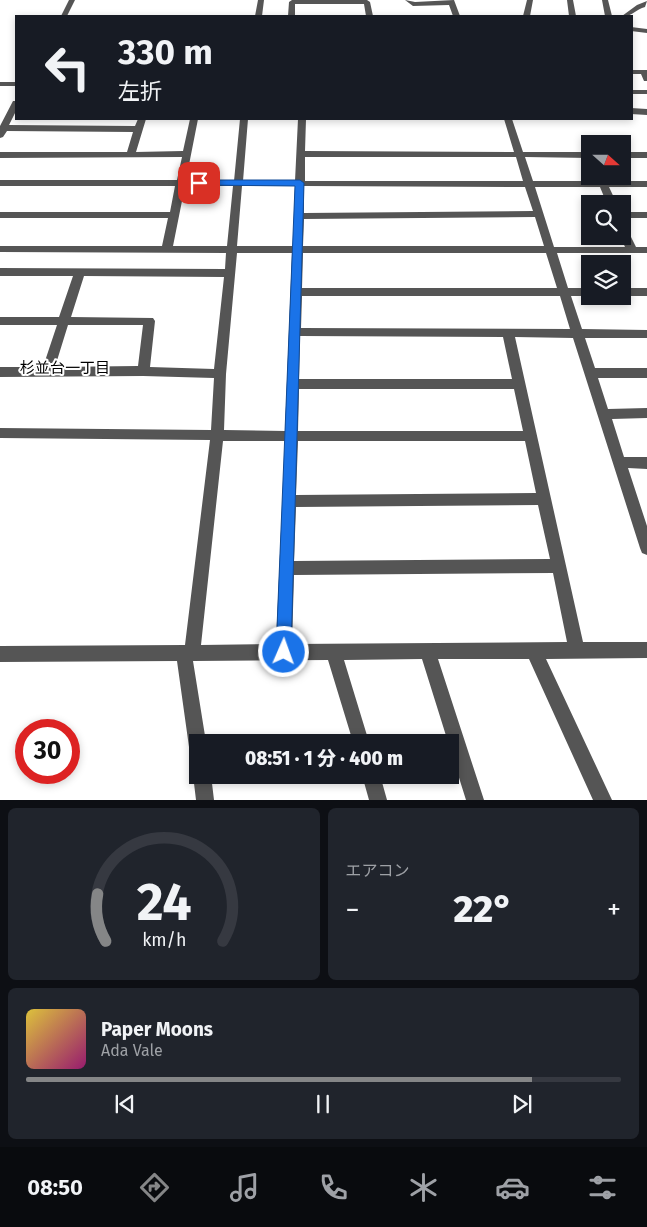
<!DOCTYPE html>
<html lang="ja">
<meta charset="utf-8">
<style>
:root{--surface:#171b24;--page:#20242c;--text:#f1f3f6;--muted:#9ea1a6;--line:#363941;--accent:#858687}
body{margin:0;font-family:"Fira Sans","Noto Sans JP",sans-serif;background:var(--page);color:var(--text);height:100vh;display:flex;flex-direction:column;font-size:19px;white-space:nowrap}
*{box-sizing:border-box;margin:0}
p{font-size:16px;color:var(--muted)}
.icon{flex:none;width:28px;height:28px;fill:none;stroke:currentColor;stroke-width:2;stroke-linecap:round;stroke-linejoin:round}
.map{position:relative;height:800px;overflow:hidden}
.details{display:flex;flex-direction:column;gap:8px;padding:8px;background:#0d0f14;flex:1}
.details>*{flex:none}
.top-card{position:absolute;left:15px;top:15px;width:618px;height:105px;border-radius:0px;box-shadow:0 2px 8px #0003;background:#171b24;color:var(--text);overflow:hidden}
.needle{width:32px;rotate:111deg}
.controls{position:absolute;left:581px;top:135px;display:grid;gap:10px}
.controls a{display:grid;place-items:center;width:50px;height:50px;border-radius:0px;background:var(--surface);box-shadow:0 2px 8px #0003;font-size:25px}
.speed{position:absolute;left:15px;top:719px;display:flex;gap:10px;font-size:25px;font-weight:700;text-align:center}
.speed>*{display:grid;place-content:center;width:65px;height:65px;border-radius:50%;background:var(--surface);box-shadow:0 2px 8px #0003;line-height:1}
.speed .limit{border:8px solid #d22;background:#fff;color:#111}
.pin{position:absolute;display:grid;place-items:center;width:42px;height:42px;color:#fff;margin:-21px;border-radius:10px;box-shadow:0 2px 8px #0006}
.me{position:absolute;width:55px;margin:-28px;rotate:2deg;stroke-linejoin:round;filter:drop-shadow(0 0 4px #0008)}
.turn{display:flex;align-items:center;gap:18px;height:105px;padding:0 20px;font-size:22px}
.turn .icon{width:65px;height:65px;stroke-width:2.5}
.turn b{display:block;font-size:35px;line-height:42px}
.big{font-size:38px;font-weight:800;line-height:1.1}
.details .card{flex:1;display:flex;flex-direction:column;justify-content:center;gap:8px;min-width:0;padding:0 18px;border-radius:8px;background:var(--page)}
.details .dial{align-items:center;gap:0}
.dial svg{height:130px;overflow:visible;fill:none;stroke:var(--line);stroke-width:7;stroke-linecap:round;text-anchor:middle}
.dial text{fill:var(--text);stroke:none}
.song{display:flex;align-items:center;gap:15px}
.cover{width:60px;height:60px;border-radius:8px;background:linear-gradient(135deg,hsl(50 70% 55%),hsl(320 70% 35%))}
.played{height:5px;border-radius:2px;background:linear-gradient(90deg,var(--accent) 85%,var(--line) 85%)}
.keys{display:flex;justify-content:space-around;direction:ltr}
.heat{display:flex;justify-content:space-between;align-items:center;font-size:28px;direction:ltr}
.details .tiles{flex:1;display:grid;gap:8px;grid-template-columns:1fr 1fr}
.card:last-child{grid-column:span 2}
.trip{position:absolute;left:189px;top:734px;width:270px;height:50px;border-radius:0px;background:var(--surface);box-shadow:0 2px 8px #0003;font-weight:800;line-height:50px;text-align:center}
.tabs{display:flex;height:80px;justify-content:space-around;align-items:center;background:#090b0e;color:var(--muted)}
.tabs .icon{width:35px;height:35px}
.tabs .active{color:var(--accent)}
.tabs b{font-size:22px;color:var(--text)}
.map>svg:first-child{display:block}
</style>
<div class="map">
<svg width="647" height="800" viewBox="0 0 647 800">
<rect width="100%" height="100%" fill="#fff"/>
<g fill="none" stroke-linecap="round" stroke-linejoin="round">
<g fill="#555" fill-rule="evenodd">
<polygon points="69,0 75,0 67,16 61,16"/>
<polygon points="258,0 264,0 262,16 255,16"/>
<polygon points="292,0 367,0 370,2 373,16 366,16 364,4 295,4 295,16 288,16 289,2"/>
<polygon points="405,0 415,2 454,0 460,16 453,16 449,5 413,6"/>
<polygon points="527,0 533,0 530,16 523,16"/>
<polygon points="567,0 573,0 576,16 569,16"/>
<polygon points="602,0 608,0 612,16 605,16"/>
<path d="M647 1 645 7C636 9 632 17 622 16L637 5Z"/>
<polygon points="631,27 647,29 647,33 631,31"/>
<polygon points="631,70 647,70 647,81 644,81 641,74 631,74"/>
<rect x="0" y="82" width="16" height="4"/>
<rect x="631" y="90" width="16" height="4"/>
<path d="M13 101H16V111L9 125 135 126 138 119H146L136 152 183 151 190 119H198L186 180 234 181 240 119H248L243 181H295L298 119H306L305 151 514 152 504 119H512L523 152H590V158L525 157 533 181H597L598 177 601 176 607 181H647V187H609L617 204H607L600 187H535L554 247H625L620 236H622V226L627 229 636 247H647V253H557L568 288H590V296H571L582 329 647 330V338H585L595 368H647V378H598L608 409 647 408V418L612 419 624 457H647V469L628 468 647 526V555L642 553 640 548 573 338 515 337 583 642H647V658L546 659 612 800H593L529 659H438L484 800H466L450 749V742H448L422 659 344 660 369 742H353L328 660 193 661 206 742H198V755L192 753 189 747 177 661 0 662V646L185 645 210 440 0 438V428L211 430 214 378 143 376 0 377V367H43L57 325H0V317H59L73 276H0V268L225 269 226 253 0 252V246H162L168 218H0V212H170L175 186H0V180H177L182 157 0 158V152H127L133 132 7 131 3 137 0 138V126ZM305 157H516L523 181H305ZM185 186H233L227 246H173ZM242 186H295L293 246H237ZM304 186 525 187 533 211 304 213ZM535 217 544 246H303L304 219ZM237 253H292L285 431 224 430 226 374ZM303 253H546L557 288H302ZM84 276 224 277 214 369 150 367 155 321 153 318 71 317ZM302 296H560L570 329 301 328ZM68 325H143L138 366 55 367ZM300 336 503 337 512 379H299ZM299 389H514L523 431H298ZM223 441H285L276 644 201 645ZM298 441H525L536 493 296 495ZM538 505 550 559 294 561 296 507ZM553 573 567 642 292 644 294 575Z"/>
<polygon points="631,108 647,109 647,115 631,114"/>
<rect x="622" y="152" width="25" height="6"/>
<rect x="622" y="212" width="25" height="6"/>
<rect x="622" y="288" width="25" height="8"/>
<polygon points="198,768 198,775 211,775 214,800 196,800 193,775"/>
<polygon points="362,775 380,775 387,800 369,800"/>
</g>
</g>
<polygon fill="#1a73e8" stroke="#114b97" points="300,180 304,183 291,652 289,658 284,660 279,658 276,652 295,186 199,185 195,183 199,180"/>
<g text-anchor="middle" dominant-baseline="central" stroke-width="4" stroke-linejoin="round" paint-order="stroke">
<g font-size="15" fill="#000" stroke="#fff">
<text x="65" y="368">杉並台一丁目</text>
</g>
</g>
</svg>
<div class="controls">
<a><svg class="needle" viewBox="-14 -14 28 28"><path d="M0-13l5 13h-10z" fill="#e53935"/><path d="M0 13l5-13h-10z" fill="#9ea1a6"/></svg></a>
<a><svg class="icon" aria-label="search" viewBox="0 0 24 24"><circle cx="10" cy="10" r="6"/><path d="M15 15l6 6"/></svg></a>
<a><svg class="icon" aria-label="layers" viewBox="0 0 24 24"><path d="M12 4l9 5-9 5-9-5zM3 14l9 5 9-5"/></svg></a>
</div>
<div class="speed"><div class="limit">30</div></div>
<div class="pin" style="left:199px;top:183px;background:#d93025"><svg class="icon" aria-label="arrive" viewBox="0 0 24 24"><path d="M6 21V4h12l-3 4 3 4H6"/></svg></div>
<svg class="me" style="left:284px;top:652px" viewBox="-20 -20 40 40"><circle r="17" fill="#1a73e8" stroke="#fff" stroke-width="3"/><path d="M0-11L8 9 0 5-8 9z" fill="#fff"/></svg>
<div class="trip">08:51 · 1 分 · 400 m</div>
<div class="top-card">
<div class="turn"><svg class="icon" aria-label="left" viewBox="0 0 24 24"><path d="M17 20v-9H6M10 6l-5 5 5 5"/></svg><div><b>330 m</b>左折</div></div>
</div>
</div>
<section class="details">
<div class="tiles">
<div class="card dial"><svg viewBox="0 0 100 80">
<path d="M14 69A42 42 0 1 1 86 69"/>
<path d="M14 69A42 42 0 0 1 9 40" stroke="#858687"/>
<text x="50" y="56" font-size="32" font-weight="700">24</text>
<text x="50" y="72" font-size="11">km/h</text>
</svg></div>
<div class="card"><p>エアコン</p>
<div class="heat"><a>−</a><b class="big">22°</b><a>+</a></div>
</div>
<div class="card">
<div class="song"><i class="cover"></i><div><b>Paper Moons</b><p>Ada Vale</p></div></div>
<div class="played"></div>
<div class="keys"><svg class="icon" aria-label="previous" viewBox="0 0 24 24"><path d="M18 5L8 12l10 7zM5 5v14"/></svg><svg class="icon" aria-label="pause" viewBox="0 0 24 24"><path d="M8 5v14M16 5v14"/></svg><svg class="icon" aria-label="next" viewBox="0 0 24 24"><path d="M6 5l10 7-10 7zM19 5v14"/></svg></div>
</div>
</div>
</section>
<nav class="tabs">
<b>08:50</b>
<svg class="icon active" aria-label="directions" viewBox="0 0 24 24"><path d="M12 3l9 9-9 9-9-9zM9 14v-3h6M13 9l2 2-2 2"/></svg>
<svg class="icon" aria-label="music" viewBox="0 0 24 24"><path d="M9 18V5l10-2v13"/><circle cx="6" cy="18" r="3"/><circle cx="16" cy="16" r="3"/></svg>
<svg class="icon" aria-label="phone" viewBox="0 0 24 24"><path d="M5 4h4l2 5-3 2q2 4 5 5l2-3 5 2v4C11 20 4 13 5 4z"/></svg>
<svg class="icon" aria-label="climate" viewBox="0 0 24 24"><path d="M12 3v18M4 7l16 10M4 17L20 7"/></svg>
<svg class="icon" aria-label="car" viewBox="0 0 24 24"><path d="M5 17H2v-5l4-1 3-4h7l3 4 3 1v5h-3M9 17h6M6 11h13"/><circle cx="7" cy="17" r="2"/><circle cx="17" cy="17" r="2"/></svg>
<svg class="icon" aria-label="filters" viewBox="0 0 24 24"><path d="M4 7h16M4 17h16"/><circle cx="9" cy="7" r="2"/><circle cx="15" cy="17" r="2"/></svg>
</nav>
